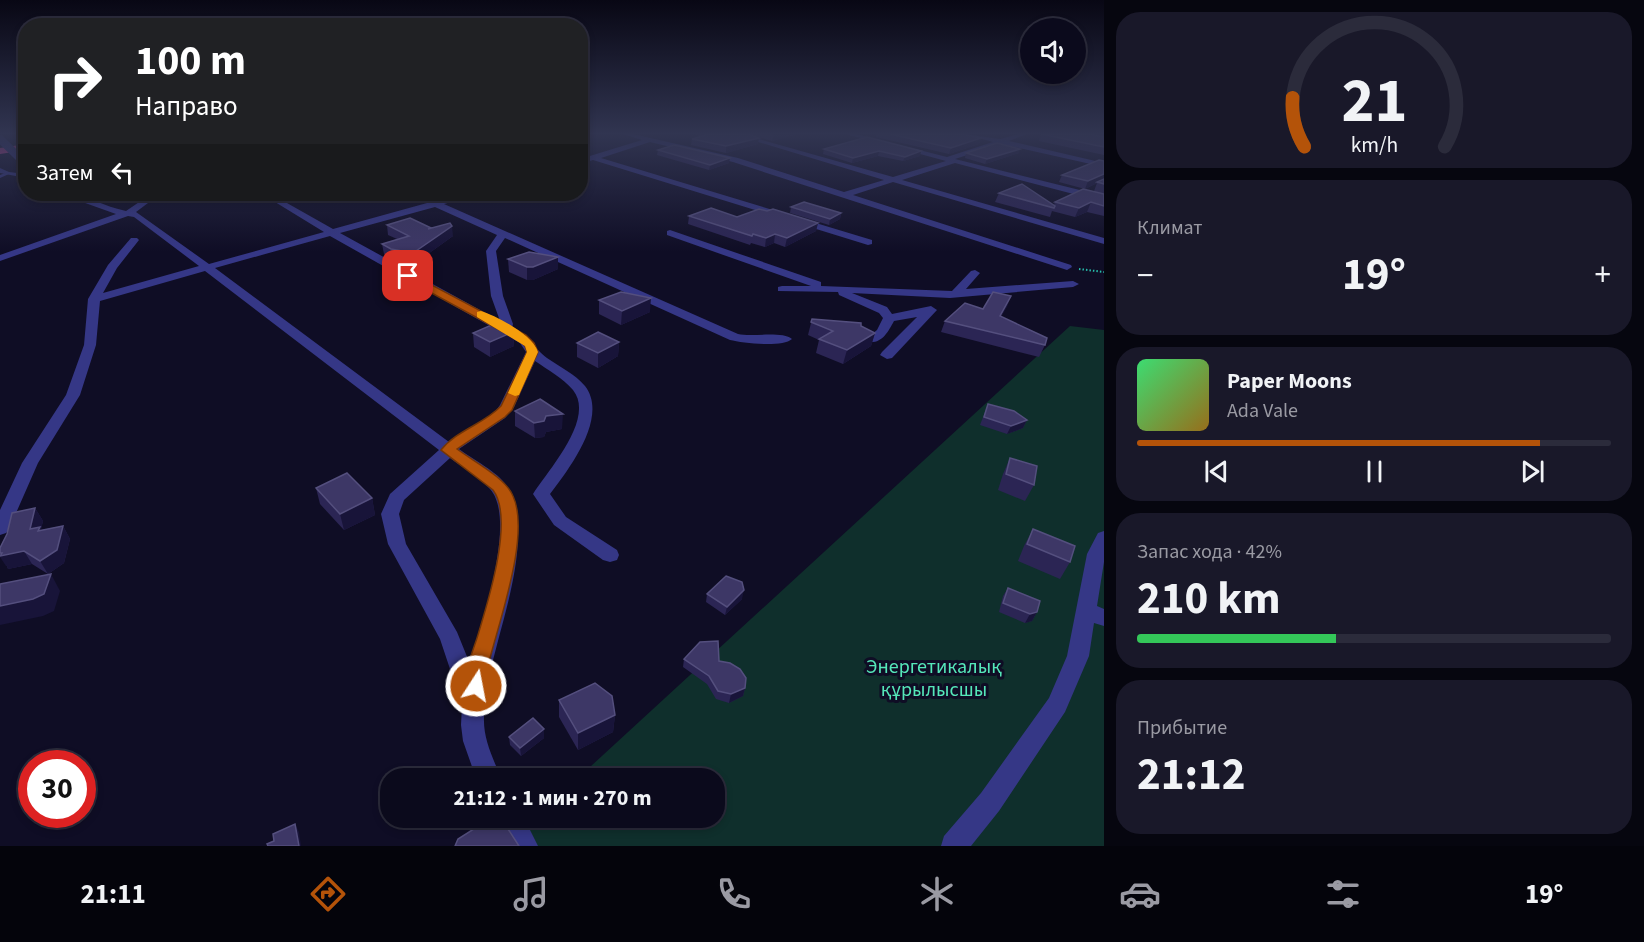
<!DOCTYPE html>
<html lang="ru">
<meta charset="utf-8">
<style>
:root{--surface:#0b0a1c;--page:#191829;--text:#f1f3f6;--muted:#9a9aa3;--line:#2b2b3b;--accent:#b45309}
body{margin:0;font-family:"Source Sans 3",sans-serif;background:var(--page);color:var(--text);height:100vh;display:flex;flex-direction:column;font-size:22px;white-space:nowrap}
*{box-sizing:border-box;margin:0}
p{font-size:20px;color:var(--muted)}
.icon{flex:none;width:33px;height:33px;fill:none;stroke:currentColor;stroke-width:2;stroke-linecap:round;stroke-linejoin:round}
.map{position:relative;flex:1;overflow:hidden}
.details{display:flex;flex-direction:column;gap:12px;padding:12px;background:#06060f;width:540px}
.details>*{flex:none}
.hud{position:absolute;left:18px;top:18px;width:570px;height:183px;border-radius:24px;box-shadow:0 3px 9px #0003,0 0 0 2px var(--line);background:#202124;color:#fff;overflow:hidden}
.fabs{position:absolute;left:1020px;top:18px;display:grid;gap:12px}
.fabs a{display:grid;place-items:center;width:66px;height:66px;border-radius:50%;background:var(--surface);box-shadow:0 3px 9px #0003,0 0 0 2px var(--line);font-size:30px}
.speed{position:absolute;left:18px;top:750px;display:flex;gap:12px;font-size:30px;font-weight:700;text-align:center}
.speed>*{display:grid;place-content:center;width:78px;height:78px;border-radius:50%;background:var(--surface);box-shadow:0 3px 9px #0003,0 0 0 2px var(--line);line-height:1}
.speed .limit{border:9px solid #d22;background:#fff;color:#111}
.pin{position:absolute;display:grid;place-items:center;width:51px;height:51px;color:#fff;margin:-26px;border-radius:12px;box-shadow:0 3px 9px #0006}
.me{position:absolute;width:66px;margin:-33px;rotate:11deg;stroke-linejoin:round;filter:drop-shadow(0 0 4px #0008)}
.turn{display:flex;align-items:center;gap:21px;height:126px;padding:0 18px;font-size:27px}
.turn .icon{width:78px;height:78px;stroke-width:2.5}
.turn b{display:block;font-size:42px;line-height:51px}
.then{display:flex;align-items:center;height:57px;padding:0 18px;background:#0003;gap:12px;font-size:22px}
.big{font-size:45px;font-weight:700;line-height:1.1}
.details .card{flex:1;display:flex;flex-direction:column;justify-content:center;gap:9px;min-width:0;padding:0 21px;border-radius:24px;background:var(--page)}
.details .dial{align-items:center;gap:0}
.dial svg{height:156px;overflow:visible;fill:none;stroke:var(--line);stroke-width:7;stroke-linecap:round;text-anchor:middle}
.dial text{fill:var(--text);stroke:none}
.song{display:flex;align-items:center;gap:18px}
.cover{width:72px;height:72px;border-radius:9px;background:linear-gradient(135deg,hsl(140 70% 55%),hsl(40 70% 35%))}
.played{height:6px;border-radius:3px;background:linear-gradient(90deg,var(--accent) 85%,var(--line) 85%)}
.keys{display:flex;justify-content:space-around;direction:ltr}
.heat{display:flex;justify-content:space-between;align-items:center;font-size:33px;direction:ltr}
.charge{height:9px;border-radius:4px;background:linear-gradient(90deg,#34c759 42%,var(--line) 0)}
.trip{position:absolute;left:380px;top:768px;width:345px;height:60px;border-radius:24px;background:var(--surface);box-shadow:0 3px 9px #0003,0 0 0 2px var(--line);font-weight:700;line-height:60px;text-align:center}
.menu{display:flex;height:96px;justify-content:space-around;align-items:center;background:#04040b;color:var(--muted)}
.menu .icon{width:42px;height:42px}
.menu .active{color:var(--accent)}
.menu b{font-size:27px;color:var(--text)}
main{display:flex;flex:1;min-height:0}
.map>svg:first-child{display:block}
</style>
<main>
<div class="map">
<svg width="1104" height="846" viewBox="0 0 1104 846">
<rect width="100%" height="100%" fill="#0f0d25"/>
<polygon fill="#0f2f2c" points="1070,326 1104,330 1104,846 505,846 536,818 714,818 714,778 578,778"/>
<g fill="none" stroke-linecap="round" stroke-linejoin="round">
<polyline stroke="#27bcaa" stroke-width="2" stroke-dasharray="1.5 2" stroke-linecap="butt" points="1079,269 1104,272"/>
<polygon fill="#353786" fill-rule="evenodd" points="5,173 9,174 0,178 0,175"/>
<g fill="#353786" fill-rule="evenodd">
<polygon points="623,134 633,134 738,158 844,192 884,180 732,134 741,134 893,177 946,161 846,134 856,134 947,157 993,142 964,134 1000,139 1018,134 1027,134 1009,141 1104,163 1104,167 1001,144 955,159 1104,196 1104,202 955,163 902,180 1104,238 1104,244 893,182 853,195 1071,265 1072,267 1067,270 733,162 650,142 601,158 872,240 872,244 868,245 593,160 580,164 580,159 642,140"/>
<polygon points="0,168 9,172 26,174 26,178 0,173"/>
<path d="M60 194C81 192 104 207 126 211L151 194H160L136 212 209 264 324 232 262 194H271L333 229 427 203 410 194C421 194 431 201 439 200 451 198 461 194 474 194L473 196 444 204 738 334C752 337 783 331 792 339 782 348 743 343 730 340L505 238 496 251 503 296 513 324 512 328C530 337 533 347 547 358 560 367 575 374 585 386 609 417 569 469 550 494L566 517 617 550 619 555 617 560 610 562 603 560 554 525 533 494C547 471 596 419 573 390 563 378 548 370 535 361L514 407 505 418 459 449C471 458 499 473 506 485 542 547 485 649 484 717 483 739 493 758 501 778H476L463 741 461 725 462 705 440 639 388 544 381 514 390 494 439 450 205 271 100 301 96 345 80 395 38 463 9 529 6 533 0 535V510L22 463 66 395 84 345 88 299 108 265 131 238H137L139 240 117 268 103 293 199 266 134 217 128 216 0 261V255L116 214ZM435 207 497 235 486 251 491 296 500 321 340 233ZM330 236 520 343 526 352 500 405 495 412 449 442 215 268ZM450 458C462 467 480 477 490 489 518 520 480 627 470 664L457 632 406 544 399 514 404 500Z"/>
<path d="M670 230 821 282V286L952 291 971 271 975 270 980 273 966 289 1073 281 1079 284 1073 287 950 298 852 293 887 307 892 314 931 306 937 310 892 358 887 359 880 355 882 352 917 317 894 321C888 332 882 344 868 342L866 339 877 330 883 318 879 313 839 295 838 292 778 291V287L782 286H811L667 235V231Z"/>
<polygon points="1104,531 1104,562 1097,606 1104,609 1104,626 1094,623 1089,656 1065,712 999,811 971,846 941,846 944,836 981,793 1049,698 1067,656 1087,554 1098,533"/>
<polygon points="497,818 524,818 538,846 511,846"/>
</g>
<polygon fill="#ff4bad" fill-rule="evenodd" points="26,144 26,150 0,154 0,148"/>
<polyline stroke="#353786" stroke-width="8" points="0,139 26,164"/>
</g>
<g fill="#2b2554">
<polygon points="693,134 748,134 758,144 726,153 691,145 692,139 700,136"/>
<polygon points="748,134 797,134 772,141"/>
<polygon points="876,134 961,134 981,138 979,144 949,154 876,137"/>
<polygon points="1041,134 1104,134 1104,136 1091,134 1104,137 1104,155 1039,141"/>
<polygon points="824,149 921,151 920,156 903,161 878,156 852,163 823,154"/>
<polygon points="658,150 729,163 709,170 657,155"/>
<polygon points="966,153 1019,153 985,164 965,158"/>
<polygon points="1104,161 1104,216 1087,212 1075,217 1052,211 1050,217 995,202 999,193 1054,205 1055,202 1094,191 1097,183 1085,189 1059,182 1062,175"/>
<polygon points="791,207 841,213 840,219 829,225 790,213"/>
<polygon points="767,211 818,223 816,231 785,247 774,243 765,247 751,243 750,245 688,224 689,216 737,217"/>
<polygon points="387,225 431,228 453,236 414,264 393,259 384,254 382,244 397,239 388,235"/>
<polygon points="558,257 558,269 533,280 527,280 509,272 508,259"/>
<polygon points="1011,296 1001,317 1045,345 1039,357 941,332 945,321 983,309"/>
<polygon points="599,300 650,312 621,325 599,314"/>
<polygon points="812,319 861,326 875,333 871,346 843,364 816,353 819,340 808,335"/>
<polygon points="513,332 514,346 490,357 474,347 473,333"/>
<polygon points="619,342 618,356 598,368 577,357 577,343"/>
<polygon points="988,404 1027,420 1023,428 1007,434 980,425"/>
<polygon points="515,411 562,429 546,432 544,437 535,438 515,426"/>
<polygon points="1010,458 1034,485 1025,501 998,490 1003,474"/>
<polygon points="316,488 372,498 375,515 344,530 320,504"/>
<polygon points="35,508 43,521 41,529 41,530 63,526 70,539 64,563 48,574 32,564 8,569 7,566 6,566"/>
<polygon points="1033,529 1070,562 1060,579 1018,561 1024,546"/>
<polygon points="1008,588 1037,612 1032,621 1025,623 999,612 1003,596"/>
<polygon points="707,594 742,599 725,615 706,602"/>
<polygon points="684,659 719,661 745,688 743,696 729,703 716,699 707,684 683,667"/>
<polygon points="559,700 615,715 613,732 578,750 559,717"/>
<polygon points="544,729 544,738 521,756 510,745 509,737"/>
</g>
<g fill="#181439">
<polygon points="774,134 797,134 772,141"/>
<polygon points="759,138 758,144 726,153 726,146"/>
<polygon points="981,138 979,144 949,154 951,148"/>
<polygon points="1020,149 1019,153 985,164 987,159"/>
<polygon points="879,151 878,156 852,163 853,158"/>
<polygon points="921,151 920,156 903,161 905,157"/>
<polygon points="730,158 729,163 709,170 710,165"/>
<polygon points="1104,174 1104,180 1097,182 1097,183 1085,189 1088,181"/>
<polygon points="1091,202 1087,212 1075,217 1079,208"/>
<polygon points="841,213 840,219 829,225 830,219"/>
<polygon points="818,223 816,231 785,247 787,238"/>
<polygon points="452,226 453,236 414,264 413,253"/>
<polygon points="775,234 774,243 765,247 766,238"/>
<polygon points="558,257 558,269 533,280 527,280 527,267"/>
<polygon points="1011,296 1007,307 995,327 1000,316"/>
<polygon points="651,298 650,312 621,325 622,311"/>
<polygon points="513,332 514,346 490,357 490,342"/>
<polygon points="875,333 871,346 843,364 847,350"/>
<polygon points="619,342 618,356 598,368 598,353"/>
<polygon points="563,414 562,429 546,432 544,437 535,438 534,423 546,416"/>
<polygon points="1027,420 1023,428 1007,434 1011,426"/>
<polygon points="372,498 375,515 344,530 340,514"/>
<polygon points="35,508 43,521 41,529 47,540 30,529"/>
<polygon points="63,526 70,539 64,563 48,574 40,561"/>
<polygon points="24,551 32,564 8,569 7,566 6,566 0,557 0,553"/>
<polygon points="51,574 60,591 54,611 43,616 0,625 0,606"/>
<polygon points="744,590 742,599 725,615 727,607"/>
<polygon points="1037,612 1032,621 1025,623 1030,614"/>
<polygon points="745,688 743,696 729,703 731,694"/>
<polygon points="615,715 613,732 578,750 578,733"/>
<polygon points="544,729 544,738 521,756 520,748"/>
<polygon points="295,824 299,832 301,846 299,846"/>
</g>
<g fill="#3d3766" stroke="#544f7e" stroke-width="1.5">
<polygon points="709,134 748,134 759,138 726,146 692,139"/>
<polygon points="890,134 961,134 981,138 951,148"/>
<polygon points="1041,134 1089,134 1104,137 1104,147"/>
<polygon points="867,137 921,151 905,157 879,151 853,158 824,149"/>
<polygon points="997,143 1020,149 987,159 966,153"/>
<polygon points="674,145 730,158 710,165 658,150"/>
<polygon points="1099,160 1104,161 1104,174 1088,181 1062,175"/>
<polygon points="1104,179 1104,184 1097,182"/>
<polygon points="1022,184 1055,206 1054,208 999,193"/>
<polygon points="1083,189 1104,194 1104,206 1091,202 1079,208 1055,202"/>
<polygon points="804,202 841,213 830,219 791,207"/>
<polygon points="711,208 737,217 759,209 767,211 773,209 818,223 787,238 775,234 766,238 753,234 752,236 689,216"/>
<polygon points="410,218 431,228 428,229 450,223 452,226 413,253 391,249 382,244 409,236 387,225"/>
<polygon points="529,252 558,257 533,267 527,267 508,259"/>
<polygon points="621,292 651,298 622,311 599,300"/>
<polygon points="993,292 1011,296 1000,316 1047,338 1045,345 945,321 965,303 983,309"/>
<polygon points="812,319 861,323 861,326 875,333 847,350 819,339 833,331 811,322"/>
<polygon points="496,323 513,332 490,342 473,333"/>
<polygon points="598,332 619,342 598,353 577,343"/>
<polygon points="540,399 563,414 546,416 544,421 534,423 515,411"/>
<polygon points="988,404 1014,411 1027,420 1011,426 984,417"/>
<polygon points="1010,458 1037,466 1034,485 1006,474"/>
<polygon points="347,473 372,498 340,514 316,488"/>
<polygon points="35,508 30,529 40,527 38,531 63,526 57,550 40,561 24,551 0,556 2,553 0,553 0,548 7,534 12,513"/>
<polygon points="1033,529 1075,546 1070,562 1027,544"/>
<polygon points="51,574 44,594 33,599 0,606 0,584"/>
<polygon points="726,576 742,582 744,590 727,607 707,594"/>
<polygon points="1008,588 1040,601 1037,612 1030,614 1003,603"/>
<polygon points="718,641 719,661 730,663 740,669 746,678 745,688 731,694 718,691 709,676 684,659 700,642"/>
<polygon points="595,683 612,696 615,715 578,733 559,700"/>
<polygon points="533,718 544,729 520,748 509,737"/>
<polygon points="491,818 501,818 519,846 455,846 458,839"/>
<polygon points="295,824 299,846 268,846 267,844 274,841 273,834"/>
</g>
<linearGradient id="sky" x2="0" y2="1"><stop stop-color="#080714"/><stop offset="0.53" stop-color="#313551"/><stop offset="1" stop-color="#313551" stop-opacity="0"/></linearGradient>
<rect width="1104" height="252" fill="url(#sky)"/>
<path fill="#b45309" stroke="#753606" stroke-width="1.5" d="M404 274H411L526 335 534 343 538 352 512 410 505 417 457 449C473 461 506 478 513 496 531 535 498 624 488 666 486 675 487 684 483 692L476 695 468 692C461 677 472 654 477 638 487 605 515 519 493 490L441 450C457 430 484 424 501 406L527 352 525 346 518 340 404 278Z"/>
<path fill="#f59e0b" d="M481 311C497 316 533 335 538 352L519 395 515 396 508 393 527 352 525 346 477 317V312Z"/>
<g text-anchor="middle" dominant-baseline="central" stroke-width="6" stroke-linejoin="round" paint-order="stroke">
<g font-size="20" fill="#55e7b9" stroke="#0f0d25">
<text x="934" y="667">Энергетикалық<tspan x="934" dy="23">құрылысшы</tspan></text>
</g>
</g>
</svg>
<div class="fabs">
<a><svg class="icon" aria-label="sound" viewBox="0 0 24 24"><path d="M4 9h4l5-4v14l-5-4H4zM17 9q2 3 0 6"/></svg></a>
</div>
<div class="speed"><div class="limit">30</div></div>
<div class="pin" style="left:408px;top:276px;background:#d93025"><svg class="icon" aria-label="arrive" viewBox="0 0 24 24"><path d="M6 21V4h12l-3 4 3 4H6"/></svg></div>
<svg class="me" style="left:476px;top:686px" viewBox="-20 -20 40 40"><circle r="17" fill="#b45309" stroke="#fff" stroke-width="3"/><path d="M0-11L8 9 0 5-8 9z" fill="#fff"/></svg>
<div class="trip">21:12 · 1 мин · 270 m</div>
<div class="hud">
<div class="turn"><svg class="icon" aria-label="right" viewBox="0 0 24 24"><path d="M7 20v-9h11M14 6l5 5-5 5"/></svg><div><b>100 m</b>Направо</div></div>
<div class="then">Затем<svg class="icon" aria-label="left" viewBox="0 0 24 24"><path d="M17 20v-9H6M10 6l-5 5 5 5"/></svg></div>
</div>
</div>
<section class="details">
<div class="card dial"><svg viewBox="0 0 100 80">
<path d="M14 69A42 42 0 1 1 86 69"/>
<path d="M14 69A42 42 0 0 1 8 44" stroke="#b45309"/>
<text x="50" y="56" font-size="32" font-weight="700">21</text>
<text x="50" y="72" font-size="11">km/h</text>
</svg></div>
<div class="card"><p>Климат</p>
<div class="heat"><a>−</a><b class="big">19°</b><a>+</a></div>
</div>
<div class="card">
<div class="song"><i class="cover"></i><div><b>Paper Moons</b><p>Ada Vale</p></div></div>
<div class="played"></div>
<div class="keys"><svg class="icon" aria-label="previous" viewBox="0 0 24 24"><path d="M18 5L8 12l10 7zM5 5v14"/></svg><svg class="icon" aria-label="pause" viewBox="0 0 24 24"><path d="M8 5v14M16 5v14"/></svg><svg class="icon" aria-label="next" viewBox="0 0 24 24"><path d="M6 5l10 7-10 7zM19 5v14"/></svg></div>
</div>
<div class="card"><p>Запас хода · 42%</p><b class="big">210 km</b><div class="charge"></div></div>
<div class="card"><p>Прибытие</p><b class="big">21:12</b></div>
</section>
</main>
<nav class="menu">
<b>21:11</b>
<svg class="icon active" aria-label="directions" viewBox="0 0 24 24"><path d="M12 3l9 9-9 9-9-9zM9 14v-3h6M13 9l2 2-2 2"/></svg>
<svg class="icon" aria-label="music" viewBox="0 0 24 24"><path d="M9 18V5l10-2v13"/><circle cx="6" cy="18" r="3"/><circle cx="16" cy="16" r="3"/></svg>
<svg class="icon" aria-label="phone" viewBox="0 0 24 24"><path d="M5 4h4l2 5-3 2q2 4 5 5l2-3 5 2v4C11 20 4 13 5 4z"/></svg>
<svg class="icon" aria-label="climate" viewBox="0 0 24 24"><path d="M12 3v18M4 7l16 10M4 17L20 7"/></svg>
<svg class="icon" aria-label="car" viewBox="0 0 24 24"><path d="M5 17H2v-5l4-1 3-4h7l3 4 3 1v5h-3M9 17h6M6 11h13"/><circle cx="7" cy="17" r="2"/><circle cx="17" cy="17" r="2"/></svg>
<svg class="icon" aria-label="filters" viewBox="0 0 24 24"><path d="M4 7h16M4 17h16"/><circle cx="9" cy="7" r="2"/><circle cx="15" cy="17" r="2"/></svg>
<b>19°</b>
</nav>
